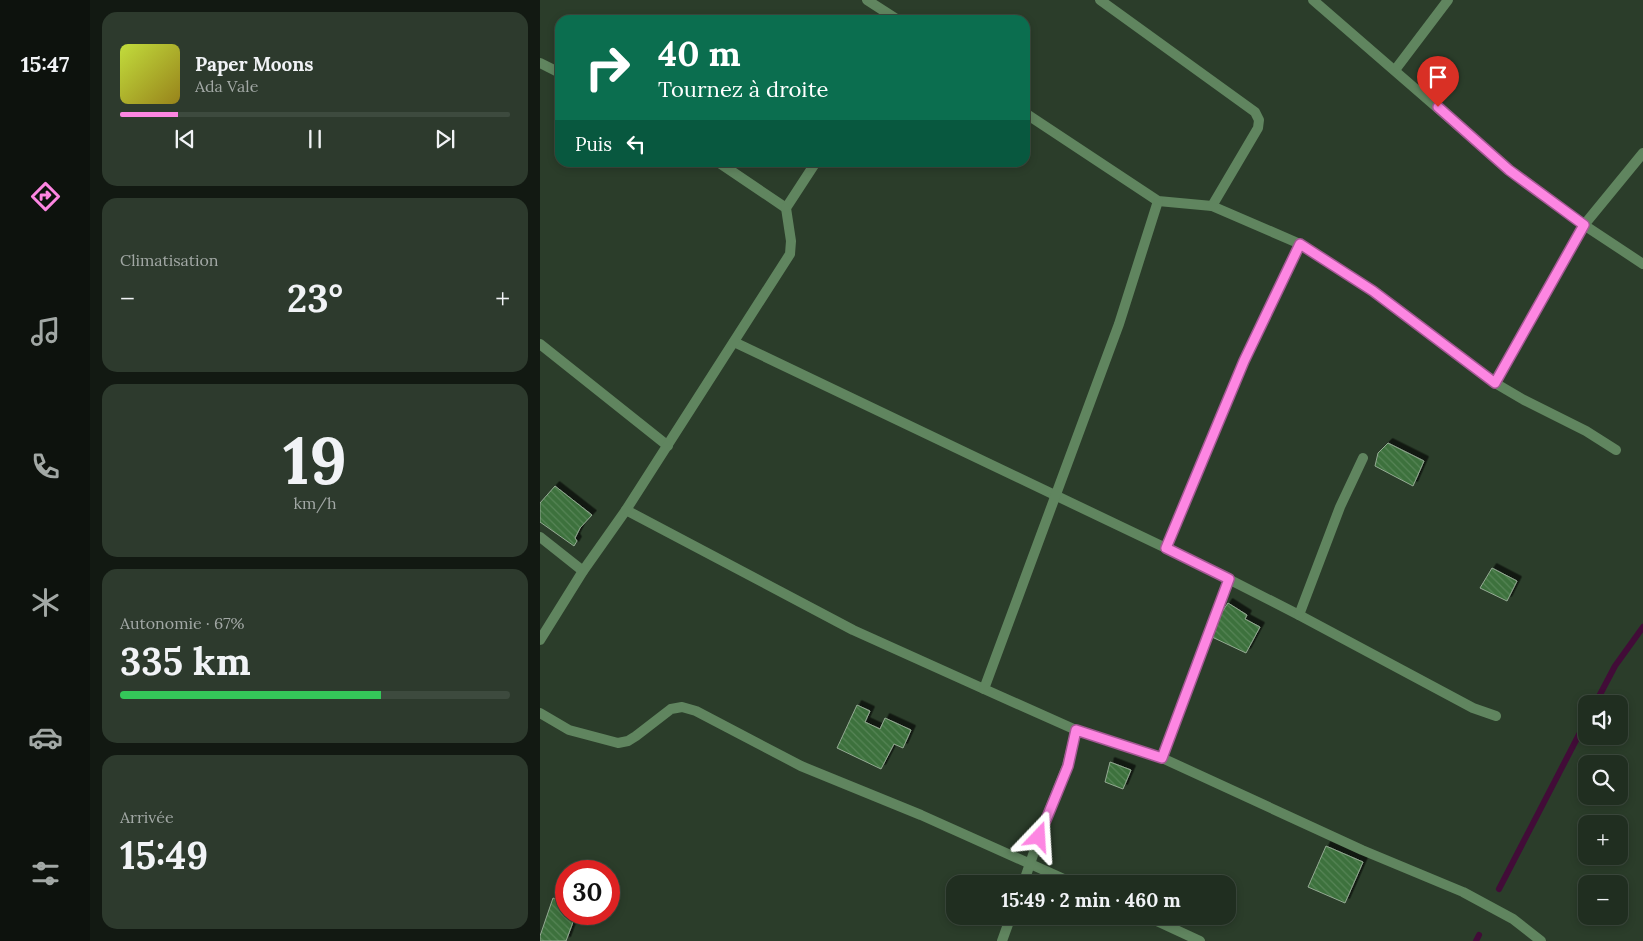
<!DOCTYPE html>
<html lang="fr">
<meta charset="utf-8">
<style>
:root{--surface:#202e20;--page:#2d3a2d;--text:#f1f3f6;--muted:#a2a8a5;--line:#3d4a3e;--accent:#fd86e2}
body{margin:0;font-family:Lora,serif;background:var(--page);color:var(--text);height:100vh;display:flex;flex-direction:column;font-size:19px;white-space:nowrap}
*{box-sizing:border-box;margin:0}
p{font-size:16px;color:var(--muted)}
.icon{flex:none;width:28px;height:28px;fill:none;stroke:currentColor;stroke-width:2;stroke-linecap:round;stroke-linejoin:round}
.map{position:relative;flex:1;overflow:hidden}
.sheet{display:flex;flex-direction:column;gap:12px;padding:12px;background:#121912;width:450px}
.sheet>*{flex:none}
.hud{position:absolute;left:15px;top:15px;width:475px;height:152px;border-radius:15px;box-shadow:0 2px 8px #0003,0 0 0 1px var(--line);background:#0b6e4f;color:#fff;overflow:hidden}
.buttons{position:absolute;left:1038px;top:695px;display:grid;gap:10px}
.buttons a{display:grid;place-items:center;width:50px;height:50px;border-radius:10px;background:var(--surface);box-shadow:0 2px 8px #0003,0 0 0 1px var(--line);font-size:25px}
.speed{position:absolute;left:15px;top:860px;display:flex;gap:10px;font-size:25px;font-weight:700;text-align:center}
.speed>*{display:grid;place-content:center;width:65px;height:65px;border-radius:50%;background:var(--surface);box-shadow:0 2px 8px #0003,0 0 0 1px var(--line);line-height:1}
.speed .limit{border:8px solid #d22;background:#fff;color:#111}
.pin{position:absolute;display:grid;place-items:center;width:42px;height:42px;color:#fff;margin:-51px -21px;border-radius:50% 50% 50% 0;rotate:-45deg;box-shadow:0 0 5px #0007}
.pin .icon{rotate:45deg}
.me{position:absolute;width:55px;margin:-28px;rotate:20deg;stroke-linejoin:round;filter:drop-shadow(0 0 4px #0008)}
.turn{display:flex;align-items:center;gap:18px;height:105px;padding:0 20px;font-size:22px}
.turn .icon{width:65px;height:65px;stroke-width:2.5}
.turn b{display:block;font-size:35px;line-height:42px}
.then{display:flex;align-items:center;height:48px;padding:0 20px;background:#0003;gap:10px;font-size:19px}
.big{font-size:38px;font-weight:700;line-height:1.1}
.sheet .tile{flex:1;display:flex;flex-direction:column;justify-content:center;gap:8px;min-width:0;padding:0 18px;border-radius:15px;background:var(--page)}
.sheet .dial{align-items:center;gap:0}
.dial b{font-size:65px;line-height:1}
.song{display:flex;align-items:center;gap:15px}
.cover{width:60px;height:60px;border-radius:8px;background:linear-gradient(135deg,hsl(70 70% 55%),hsl(50 70% 35%))}
.played{height:5px;border-radius:2px;background:linear-gradient(90deg,var(--accent) 15%,var(--line) 15%)}
.keys{display:flex;justify-content:space-around;direction:ltr}
.heat{display:flex;justify-content:space-between;align-items:center;font-size:28px;direction:ltr}
.charge{height:8px;border-radius:4px;background:linear-gradient(90deg,#34c759 67%,var(--line) 0)}
.trip{position:absolute;left:406px;top:875px;width:290px;height:50px;border-radius:15px;background:var(--surface);box-shadow:0 2px 8px #0003,0 0 0 1px var(--line);font-weight:700;line-height:50px;text-align:center}
main{display:flex;flex:1;min-height:0}
.tabs{display:flex;flex-direction:column;width:90px;justify-content:space-around;align-items:center;background:#0d120d;color:var(--muted)}
.tabs .icon{width:35px;height:35px}
.tabs .on{color:var(--accent)}
.tabs b{font-size:22px;color:var(--text)}
.map>svg:first-child{display:block}
</style>
<main>
<nav class="tabs">
<b>15:47</b>
<svg class="icon on" aria-label="directions" viewBox="0 0 24 24"><path d="M12 3l9 9-9 9-9-9zM9 14v-3h6M13 9l2 2-2 2"/></svg>
<svg class="icon" aria-label="music" viewBox="0 0 24 24"><path d="M9 18V5l10-2v13"/><circle cx="6" cy="18" r="3"/><circle cx="16" cy="16" r="3"/></svg>
<svg class="icon" aria-label="phone" viewBox="0 0 24 24"><path d="M5 4h4l2 5-3 2q2 4 5 5l2-3 5 2v4C11 20 4 13 5 4z"/></svg>
<svg class="icon" aria-label="climate" viewBox="0 0 24 24"><path d="M12 3v18M4 7l16 10M4 17L20 7"/></svg>
<svg class="icon" aria-label="car" viewBox="0 0 24 24"><path d="M5 17H2v-5l4-1 3-4h7l3 4 3 1v5h-3M9 17h6M6 11h13"/><circle cx="7" cy="17" r="2"/><circle cx="17" cy="17" r="2"/></svg>
<svg class="icon" aria-label="filters" viewBox="0 0 24 24"><path d="M4 7h16M4 17h16"/><circle cx="9" cy="7" r="2"/><circle cx="15" cy="17" r="2"/></svg>
</nav>
<section class="sheet">
<div class="tile">
<div class="song"><i class="cover"></i><div><b>Paper Moons</b><p>Ada Vale</p></div></div>
<div class="played"></div>
<div class="keys"><svg class="icon" aria-label="previous" viewBox="0 0 24 24"><path d="M18 5L8 12l10 7zM5 5v14"/></svg><svg class="icon" aria-label="pause" viewBox="0 0 24 24"><path d="M8 5v14M16 5v14"/></svg><svg class="icon" aria-label="next" viewBox="0 0 24 24"><path d="M6 5l10 7-10 7zM19 5v14"/></svg></div>
</div>
<div class="tile"><p>Climatisation</p>
<div class="heat"><a>−</a><b class="big">23°</b><a>+</a></div>
</div>
<div class="tile dial"><b>19</b><p>km/h</p></div>
<div class="tile"><p>Autonomie · 67%</p><b class="big">335 km</b><div class="charge"></div></div>
<div class="tile"><p>Arrivée</p><b class="big">15:49</b></div>
</section>
<div class="map">
<svg width="1103" height="941" viewBox="0 0 1103 941">
<defs>
<pattern id="building-back-hatch" width="6" height="6" patternUnits="userSpaceOnUse" patternTransform="scale(1.25)"><rect width="6" height="6" fill="#3c713c"/><path d="M-1 5l2 2M0 0l6 6M5-1l2 2" fill="none" stroke="#578557"/></pattern>
<filter id="shadow"><feDropShadow dx="4.5" dy="-4.5" stdDeviation="0" flood-color="#0009"/></filter>
</defs>
<rect width="100%" height="100%" fill="#2b3d2a"/>
<g fill="none" stroke-linecap="round" stroke-linejoin="round">
<g stroke="#420c38" stroke-width="6">
<polyline points="1055,704 1075,666 1103,627"/>
<polyline points="959,889 1046,721"/>
<polyline points="936,941 939,935"/>
</g>
</g>
<g fill="url(#building-back-hatch)" stroke="#94aa93" filter="url(#shadow)">
<polygon points="848,443 884,461 873,486 835,466 838,453"/>
<polygon points="15,486 52,515 40,528 35,538 37,541 34,546 0,522 0,503"/>
<polygon points="952,568 977,581 967,601 940,588"/>
<polygon points="688,603 707,615 705,619 720,627 706,653 672,637 676,621"/>
<polygon points="317,705 330,711 325,722 340,729 345,718 371,730 363,748 354,744 341,769 297,748"/>
<polygon points="570,762 591,770 583,789 565,782"/>
<polygon points="786,846 823,862 805,903 768,887"/>
<polygon points="13,898 26,903 26,914 36,914 26,941 0,941 0,936"/>
</g>
<g fill="none" stroke-linecap="round" stroke-linejoin="round">
<g stroke="#60855f" stroke-width="10">
<polyline points="327,0 358,20"/>
<polyline points="560,0 715,112 719,120 718,128 672,206"/>
<polyline points="773,0 969,170 1044,225 1103,264"/>
<polyline points="0,63 20,73"/>
<polyline points="855,70 908,0"/>
<polyline points="485,113 618,201 672,206 760,244 833,291 955,383 984,400 1046,431 1076,450"/>
<polyline points="178,162 246,208"/>
<polyline points="194,342 653,561 759,615 933,708 956,716"/>
<polyline points="0,344 128,446"/>
<polyline points="955,383 1044,225 1103,153"/>
<polyline points="86,510 313,630 444,689"/>
<polyline points="0,537 43,571"/>
<polyline points="626,548 704,361 760,244"/>
<polyline points="759,615 800,507 823,458"/>
<polyline points="0,640 43,571 86,510 250,254 251,241 246,208 276,162"/>
<polyline points="0,713 29,730 78,743 88,741 96,736 131,709 142,707 156,711 261,766 381,815 535,884"/>
<polyline points="536,730 622,758 822,850 923,892 973,919 1001,941"/>
<polyline points="622,758 689,579"/>
<polyline points="483,884 504,823 527,766 536,730 444,689 579,324 618,201"/>
<polyline points="606,916 660,941"/>
<polyline points="462,941 471,916"/>
</g>
</g>
<g fill="none" stroke-linecap="round" stroke-linejoin="round">
<defs>
<polyline id="route" points="499,837 528,766 536,730 622,758 689,579 626,548 704,361 760,244 833,291 955,383 1044,225 969,170 898,107"/>
</defs>
<use href="#route" stroke="#a45793" stroke-width="12"/>
<use href="#route" stroke="#fd86e2" stroke-width="9"/>
</g>
</svg>
<div class="buttons">
<a><svg class="icon" aria-label="sound" viewBox="0 0 24 24"><path d="M4 9h4l5-4v14l-5-4H4zM17 9q2 3 0 6"/></svg></a>
<a><svg class="icon" aria-label="search" viewBox="0 0 24 24"><circle cx="10" cy="10" r="6"/><path d="M15 15l6 6"/></svg></a>
<a>+</a>
<a>−</a>
</div>
<div class="speed"><div class="limit">30</div></div>
<div class="pin" style="left:898px;top:107px;background:#d93025"><svg class="icon" aria-label="arrive" viewBox="0 0 24 24"><path d="M6 21V4h12l-3 4 3 4H6"/></svg></div>
<svg class="me" style="left:499px;top:837px" viewBox="-20 -20 40 40"><path d="M0-17L14 15 0 8-14 15z" fill="#fd86e2" stroke="#fff" stroke-width="4"/></svg>
<div class="trip">15:49 · 2 min · 460 m</div>
<div class="hud">
<div class="turn"><svg class="icon" aria-label="right" viewBox="0 0 24 24"><path d="M7 20v-9h11M14 6l5 5-5 5"/></svg><div><b>40 m</b>Tournez à droite</div></div>
<div class="then">Puis<svg class="icon" aria-label="left" viewBox="0 0 24 24"><path d="M17 20v-9H6M10 6l-5 5 5 5"/></svg></div>
</div>
</div>
</main>
